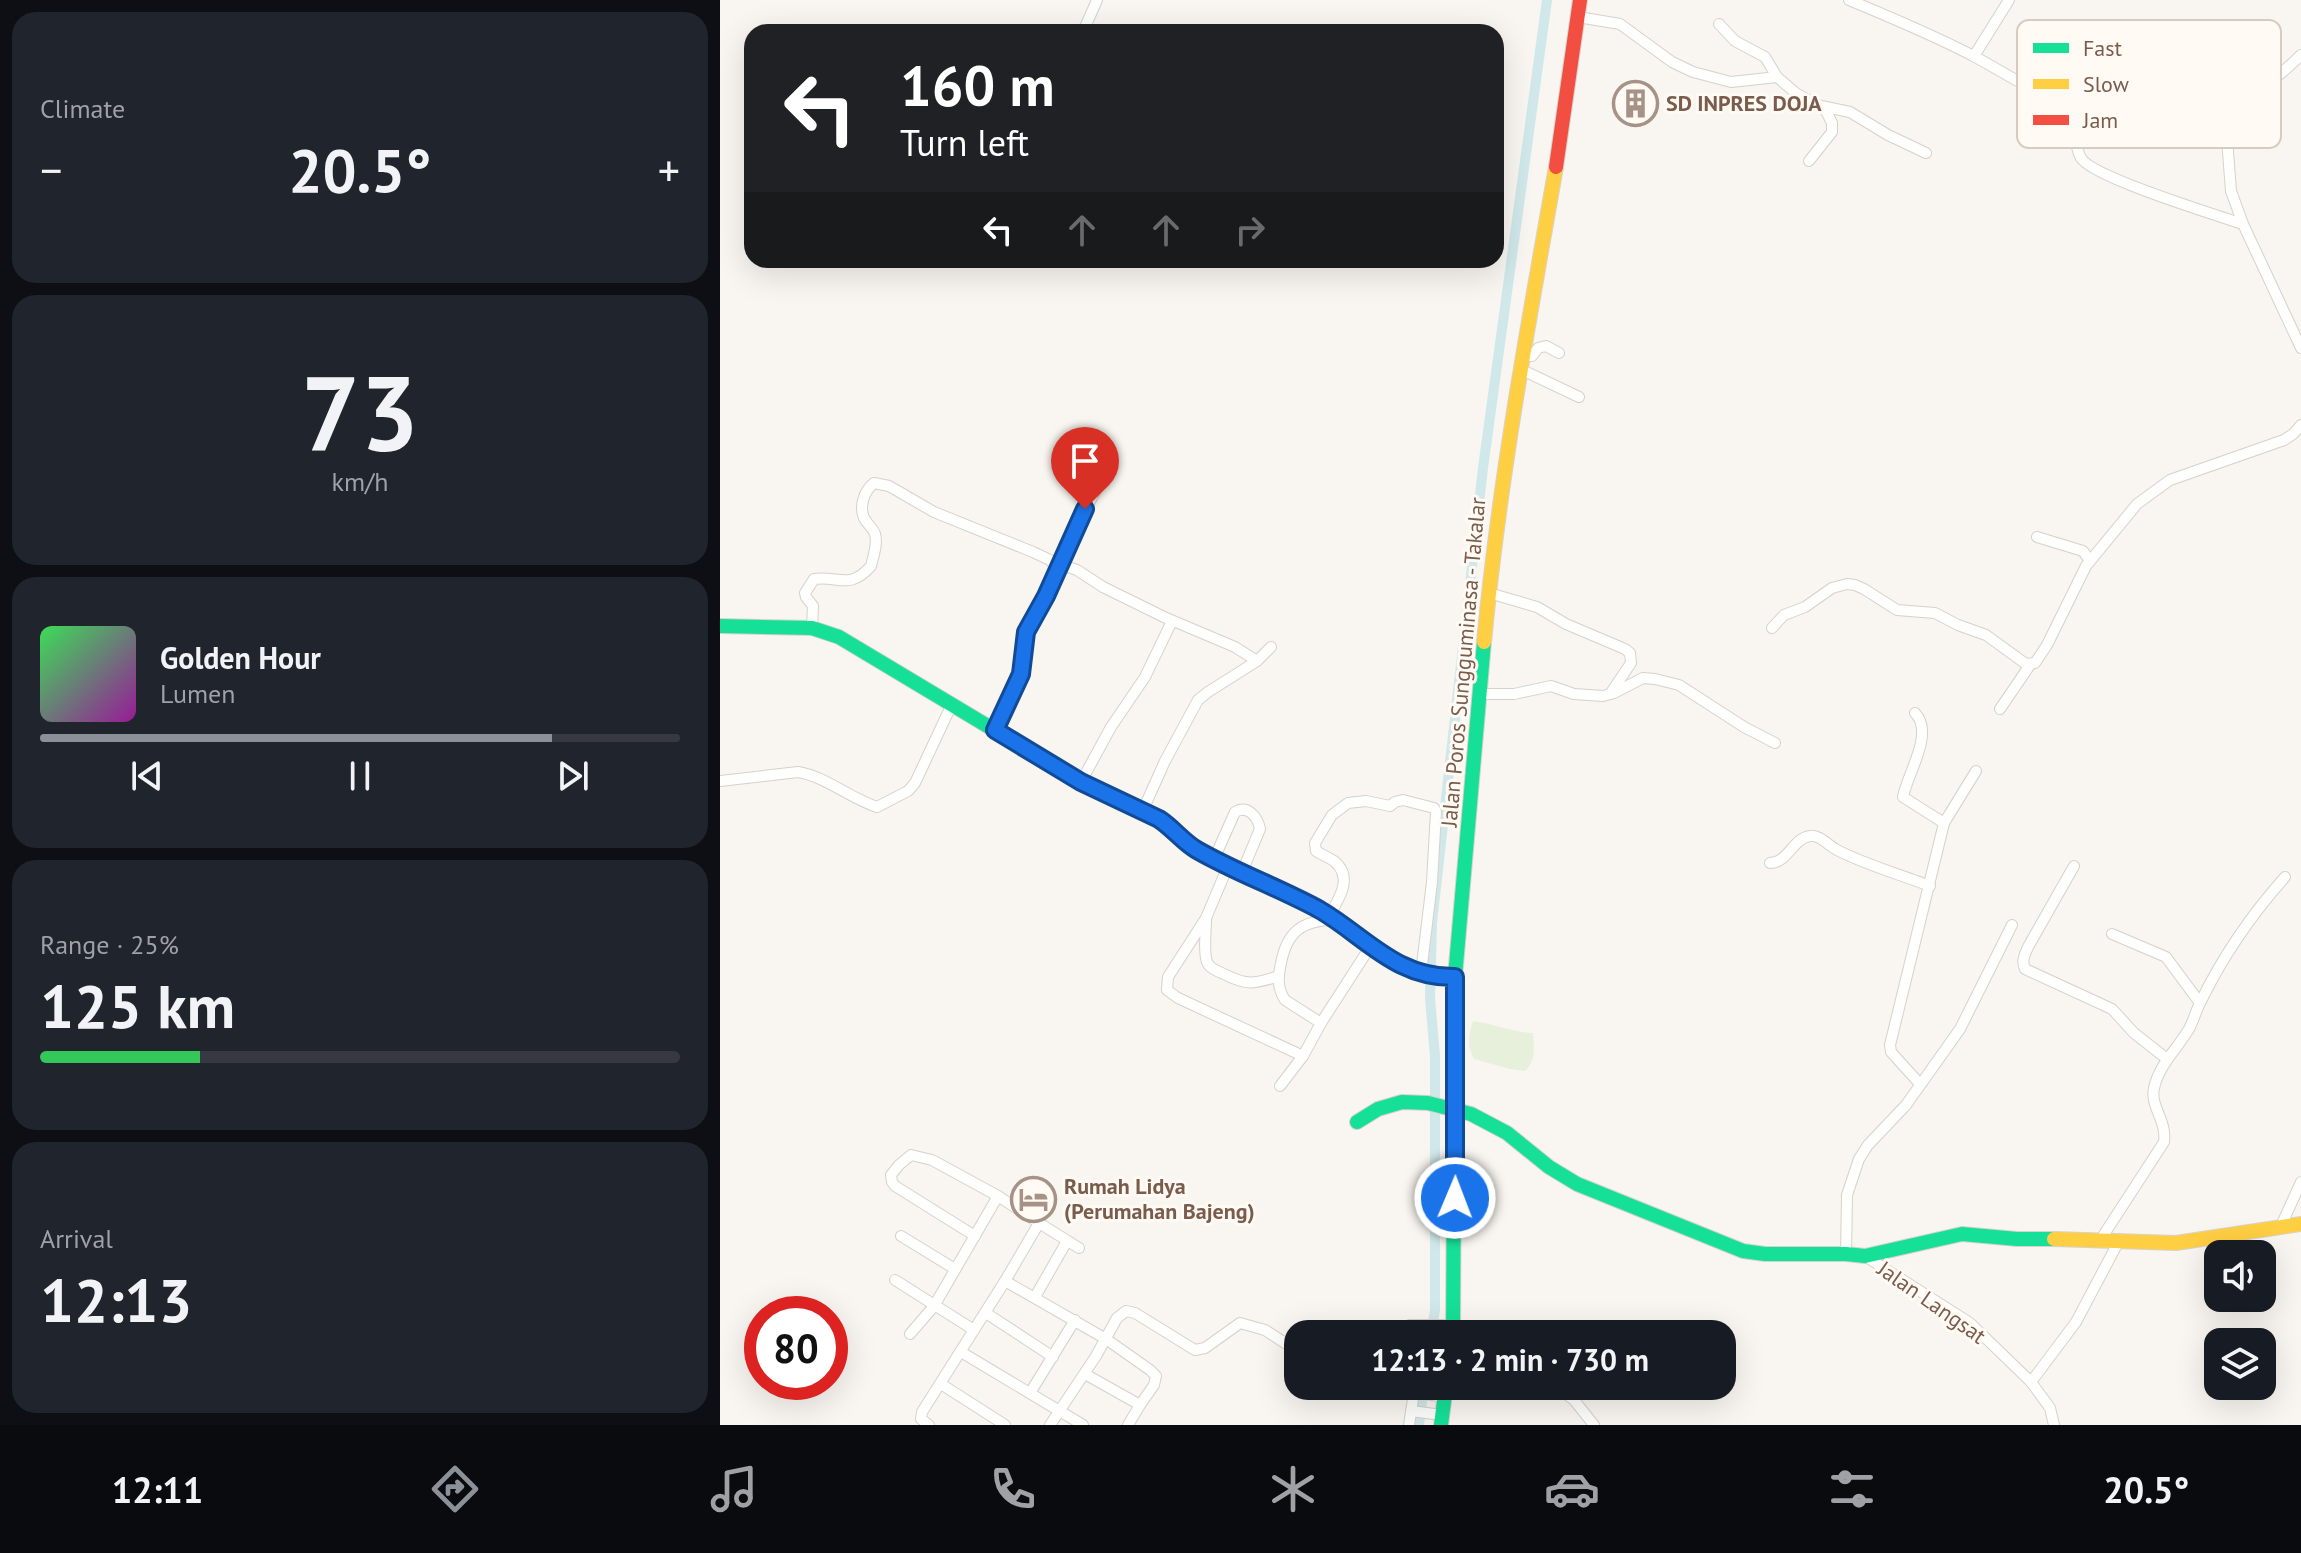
<!DOCTYPE html>
<meta charset="utf-8">
<style>
:root{--surface:#171b24;--page:#20242c;--text:#f1f3f6;--muted:#9ea1a6;--line:#363941;--accent:#8c9099}
body{margin:0;font-family:"PT Sans",sans-serif;background:var(--page);color:var(--text);height:100vh;display:flex;flex-direction:column;font-size:30px;white-space:nowrap}
*{box-sizing:border-box;margin:0}
p{font-size:26px;color:var(--muted)}
.icon{flex:none;width:44px;height:44px;fill:none;stroke:currentColor;stroke-width:2;stroke-linecap:round;stroke-linejoin:round}
.map{position:relative;flex:1;overflow:hidden}
.sheet{display:flex;flex-direction:column;gap:12px;padding:12px;background:#0d0f14;width:720px}
.sheet>*{flex:none}
.banner{position:absolute;left:24px;top:24px;width:760px;height:244px;border-radius:24px;box-shadow:0 8px 32px #0002;background:#202124;color:#fff;overflow:hidden}
.controls{position:absolute;left:1484px;top:1240px;display:grid;gap:16px}
.controls a{display:grid;place-items:center;width:72px;height:72px;border-radius:16px;background:var(--surface);box-shadow:0 8px 32px #0002;font-size:40px}
.speed{position:absolute;left:24px;top:1296px;display:flex;gap:16px;font-size:40px;font-weight:700;text-align:center}
.speed>*{display:grid;place-content:center;width:104px;height:104px;border-radius:50%;background:var(--surface);box-shadow:0 8px 32px #0002;line-height:1}
.speed .limit{border:12px solid #d22;background:#fff;color:#111}
.pin{position:absolute;display:grid;place-items:center;width:68px;height:68px;color:#fff;margin:-82px -34px;border-radius:50% 50% 50% 0;rotate:-45deg;box-shadow:0 0 8px #0007}
.pin .icon{rotate:45deg}
.me{position:absolute;width:88px;margin:-44px;rotate:1deg;stroke-linejoin:round;filter:drop-shadow(0 0 6px #0008)}
.turn{display:flex;align-items:center;gap:28px;height:168px;padding:0 24px;font-size:36px}
.turn .icon{width:104px;height:104px;stroke-width:2.5}
.turn b{display:block;font-size:56px;line-height:68px}
.lanes{display:flex;align-items:center;height:76px;padding:0 24px;background:#0003;justify-content:center;gap:40px;direction:ltr}
.lanes .off{opacity:.35}
.big{font-size:60px;font-weight:700;line-height:1.1}
.sheet .widget{flex:1;display:flex;flex-direction:column;justify-content:center;gap:12px;min-width:0;padding:0 28px;border-radius:24px;background:var(--page)}
.sheet .dial{align-items:center;gap:0}
.dial b{font-size:104px;line-height:1}
.song{display:flex;align-items:center;gap:24px}
.cover{width:96px;height:96px;border-radius:12px;background:linear-gradient(135deg,hsl(130 70% 55%),hsl(300 70% 35%))}
.played{height:8px;border-radius:4px;background:linear-gradient(90deg,var(--accent) 80%,var(--line) 80%)}
.keys{display:flex;justify-content:space-around;direction:ltr}
.heat{display:flex;justify-content:space-between;align-items:center;font-size:44px;direction:ltr}
.charge{height:12px;border-radius:6px;background:linear-gradient(90deg,#34c759 25%,var(--line) 0)}
.trip{position:absolute;left:564px;top:1320px;width:452px;height:80px;border-radius:24px;background:var(--surface);box-shadow:0 8px 32px #0002;font-weight:700;line-height:80px;text-align:center}
.tab-bar{display:flex;height:128px;justify-content:space-around;align-items:center;background:#090b0e;color:var(--muted)}
.tab-bar .icon{width:56px;height:56px}
.tab-bar .selected{color:var(--accent)}
.tab-bar b{font-size:36px;color:var(--text)}
main{display:flex;flex:1;min-height:0}
.map>svg:first-child{display:block}
</style>
<main>
<section class="sheet">
<div class="widget"><p>Climate</p>
<div class="heat"><a>−</a><b class="big">20.5°</b><a>+</a></div>
</div>
<div class="widget dial"><b>73</b><p>km/h</p></div>
<div class="widget">
<div class="song"><i class="cover"></i><div><b>Golden Hour</b><p>Lumen</p></div></div>
<div class="played"></div>
<div class="keys"><svg class="icon" aria-label="previous" viewBox="0 0 24 24"><path d="M18 5L8 12l10 7zM5 5v14"/></svg><svg class="icon" aria-label="pause" viewBox="0 0 24 24"><path d="M8 5v14M16 5v14"/></svg><svg class="icon" aria-label="next" viewBox="0 0 24 24"><path d="M6 5l10 7-10 7zM19 5v14"/></svg></div>
</div>
<div class="widget"><p>Range · 25%</p><b class="big">125 km</b><div class="charge"></div></div>
<div class="widget"><p>Arrival</p><b class="big">12:13</b></div>
</section>
<div class="map">
<svg width="1581" height="1425" viewBox="0 0 1581 1425">
<rect width="100%" height="100%" fill="#f9f5f0"/>
<path fill="#e7f0db" d="M753 1021C774 1024 792 1032 813 1033 814 1046 816 1061 805 1071L790 1069 754 1059C747 1046 748 1035 753 1021Z"/>
<g fill="none" stroke-linecap="round" stroke-linejoin="round">
<g stroke="#d0e8ea" stroke-width="10">
<polyline points="711,1334 715,1310 715,1056 710,998 712,923 763,468 827,0"/>
<polyline points="699,1425 704,1386"/>
</g>
<defs>
<g id="street">
<path d="M1129 0C1172 18 1216 36 1257 58 1282 71 1329 103 1355 104 1389 105 1411 69 1445 71 1455 72 1465 77 1474 80 1488 84 1501 91 1515 93 1539 97 1565 70 1581 55"/>
<polyline points="858,17 900,24 952,62 973,72 1011,82 1057,77 1077,94 1101,106 1130,112 1168,135 1206,153"/>
<polyline points="999,24 1015,41 1045,57 1057,77"/>
<polyline points="363,32 377,0"/>
<polyline points="1254,56 1289,0"/>
<polyline points="1523,94 1506,126 1511,191 1523,224 1581,348"/>
<path d="M1348 103C1352 118 1354 146 1361 158 1372 177 1496 215 1523 224"/>
<polyline points="1089,161 1112,132 1112,123 1104,107"/>
<polyline points="803,356 812,356 818,348 826,346 839,353"/>
<polyline points="800,369 859,397"/>
<polyline points="1317,537 1363,551 1370,561"/>
<polyline points="769,593 817,607 846,624 905,649 910,653 911,663 890,694"/>
<path d="M92 628 93 606 86 597 85 593 94 579C118 575 129 591 151 566 153 557 158 544 155 534 153 528 147 524 144 518 139 506 144 491 154 483L169 486 214 512 313 552 330 560 337 569 357 527 391 460"/>
<polyline points="1052,628 1064,615 1085,607 1112,588 1127,584 1135,585 1144,589 1177,610 1215,613 1238,625 1266,635 1306,664 1315,663 1327,645 1366,566 1417,504 1450,480 1564,440 1573,434 1581,425"/>
<polyline points="537,661 551,647"/>
<polyline points="761,694 794,694 831,686 854,694 883,696 894,693 923,678 935,679 959,685 1024,727 1055,743"/>
<polyline points="1280,709 1310,665"/>
<path d="M1195 713C1215 733 1187 774 1183 797L1224 823 1170 1045 1171 1052 1200 1084"/>
<polyline points="275,730 301,674 306,632 337,569 348,567 357,570 383,587 444,617 515,647 537,661 488,692 478,700 445,761 423,810"/>
<path d="M0 781 78 772C107 777 129 798 157 807L188 791 195 783 232 704"/>
<polyline points="361,782 391,727 425,677 452,621"/>
<polyline points="1224,823 1256,771"/>
<path d="M494 859 515 812C528 804 538 818 540 829L522 872"/>
<path d="M1050 863C1068 863 1073 838 1090 836 1099 834 1109 846 1117 850 1146 865 1179 874 1210 886"/>
<polyline points="508,866 486,918 448,977 447,990 458,998 583,1056"/>
<path d="M1354 866 1308 947C1305 954 1301 961 1305 969L1392 1009 1414 1033 1447 1059"/>
<path d="M609 916C619 899 634 877 614 861 608 857 602 855 596 851L595 843 612 815 628 803 646 801 670 806 675 802 683 800 714 808 716 812 712 882 701 973"/>
<path d="M486 920C486 930 483 956 488 964 491 969 499 972 504 974 527 986 534 984 559 976"/>
<polyline points="1392,934 1446,957 1480,1003"/>
<polyline points="601,1023 650,947"/>
<path d="M560 1086 583 1056 601 1023 565 1000C557 988 558 977 561 963 567 932 582 920 614 920"/>
<polyline points="1560,1228 1581,1182"/>
<polyline points="181,1236 235,1269"/>
<polyline points="255,1236 175,1186 172,1182 171,1175 179,1165 191,1155 212,1160 278,1196 319,1223"/>
<path d="M1381 1239 1444 1142C1447 1120 1430 1107 1434 1088 1439 1065 1457 1049 1469 1029 1474 1020 1476 1010 1481 1001 1503 956 1532 914 1565 877"/>
<polyline points="1126,1254 1127,1195 1139,1159 1148,1145 1186,1105 1240,1029 1292,925"/>
<polyline points="1145,1256 1250,1323 1311,1382 1330,1408 1334,1425"/>
<polyline points="175,1280 254,1330"/>
<polyline points="285,1281 319,1223 359,1248"/>
<polyline points="315,1297 347,1241"/>
<polyline points="266,1313 333,1357"/>
<polyline points="190,1334 214,1306 278,1196"/>
<polyline points="662,1334 690,1325 733,1325"/>
<polyline points="241,1352 363,1425"/>
<polyline points="365,1374 420,1405 408,1425"/>
<polyline points="1311,1382 1356,1322 1400,1239"/>
<polyline points="221,1384 285,1425"/>
<polyline points="835,1386 854,1400 874,1425"/>
<polyline points="694,1392 725,1397"/>
<polyline points="310,1393 355,1320"/>
<polyline points="691,1411 722,1415"/>
<polyline points="209,1425 201,1419 202,1412 285,1281 386,1339 430,1370 436,1376 434,1385 420,1405"/>
<polyline points="330,1425 376,1356 397,1318 406,1311 415,1313 475,1350 485,1348 520,1323 545,1330 571,1347 578,1348"/>
<polyline points="689,1425 695,1386"/>
</g>
<g id="fast">
<polyline points="0,626 92,628 119,637 361,782 439,819 477,850 600,910 679,964 715,976 735,977"/>
<polyline points="637,1122 658,1109 682,1102 708,1103 751,1114 787,1133 829,1167 857,1184 1023,1251 1045,1254 1126,1254 1145,1256 1242,1234 1297,1239 1334,1239"/>
<polyline points="733,1334 735,977 764,642"/>
<polyline points="721,1425 726,1386"/>
</g>
<g id="slow">
<path d="M764 642C779 483 808 325 836 167"/>
<polyline points="1334,1239 1456,1243 1581,1224"/>
</g>
<polyline id="jam" points="836,167 860,0"/>
</defs>
<use href="#street" stroke="#d7d1cb" stroke-width="12"/>
<use href="#fast" stroke="#d9d2cb" stroke-width="16"/>
<use href="#slow" stroke="#d9d2cb" stroke-width="16"/>
<use href="#jam" stroke="#d9d2cb" stroke-width="16"/>
<use href="#street" stroke="#fefefd" stroke-width="10"/>
<use href="#fast" stroke="#16e098" stroke-width="14"/>
<use href="#slow" stroke="#ffcf43" stroke-width="14"/>
<use href="#jam" stroke="#f24e42" stroke-width="14"/>
</g>
<g fill="none" stroke-linecap="round" stroke-linejoin="round">
<defs>
<path id="route" d="M365 509 326 596 306 632 301 674 275 730 361 782 439 819C453 828 463 842 477 850 517 873 560 888 600 910 646 937 676 978 735 977V1198"/>
</defs>
<use href="#route" stroke="#114b97" stroke-width="20"/>
<use href="#route" stroke="#1a73e8" stroke-width="14"/>
</g>
<defs>
<symbol id="building-ring" viewBox="-11 -11 22 22"><circle r="9.5" fill="#fffaf3" stroke="#a69286" stroke-width="1.5"/><path d="M-4-6H4V6H1V3H-1V6H-4ZM-2.5-4.3h1.7v1.8h-1.7ZM.8-4.3h1.7v1.8H.8ZM-2.5-1h1.7V.8h-1.7ZM.8-1h1.7V.8H.8Z" fill="#a69286"/></symbol>
<symbol id="hotel-ring" viewBox="-11 -11 22 22"><circle r="9.5" fill="#fffaf3" stroke="#a69286" stroke-width="1.5"/><path d="M-6-4.5h1.5V1H6V5H4.5V3h-9V5H-6ZM-4 0a1.8 1.8 0 1 1 3.6 0ZM.5 0V-2.5h3Q6-2.5 6 0Z" fill="#a69286"/></symbol>
</defs>
<g fill-rule="evenodd">
<use href="#building-ring" x="890" y="78" width="51" height="51"/>
<use href="#hotel-ring" x="288" y="1174" width="51" height="51"/>
</g>
<g text-anchor="middle" dominant-baseline="central" stroke-width="6" stroke-linejoin="round" paint-order="stroke">
<g font-size="22" font-weight="bold" fill="#7a5c4d" stroke="#fffaf3" text-anchor="start">
<text x="946" y="103">SD INPRES DOJA</text>
<text x="344" y="1186">Rumah Lidya<tspan x="344" dy="25">(Perumahan Bajeng)</tspan></text>
</g>
<g font-size="22" fill="#7a5c4d" stroke="#fffaf3">
<text transform="translate(743 662) rotate(-85)">Jalan Poros Sungguminasa - Takalar</text>
<text transform="translate(1212 1302) rotate(35)">Jalan Langsat</text>
</g>
</g>
<rect x="1297" y="20" width="264" height="128" rx="12" fill="#fffaf3" stroke="#d7cbc1" stroke-width="2"/>
<rect x="1313" y="43" width="36" height="10" fill="#16e098"/>
<rect x="1313" y="79" width="36" height="10" fill="#ffcf43"/>
<rect x="1313" y="115" width="36" height="10" fill="#f24e42"/>
<g font-size="22" fill="#7a5c4d">
<text x="1363" y="56">Fast</text>
<text x="1363" y="92">Slow</text>
<text x="1363" y="128">Jam</text>
</g>
</svg>
<div class="controls">
<a><svg class="icon" aria-label="sound" viewBox="0 0 24 24"><path d="M4 9h4l5-4v14l-5-4H4zM17 9q2 3 0 6"/></svg></a>
<a><svg class="icon" aria-label="layers" viewBox="0 0 24 24"><path d="M12 4l9 5-9 5-9-5zM3 14l9 5 9-5"/></svg></a>
</div>
<div class="speed"><div class="limit">80</div></div>
<div class="pin" style="left:365px;top:509px;background:#d93025"><svg class="icon" aria-label="arrive" viewBox="0 0 24 24"><path d="M6 21V4h12l-3 4 3 4H6"/></svg></div>
<svg class="me" style="left:735px;top:1198px" viewBox="-20 -20 40 40"><circle r="17" fill="#1a73e8" stroke="#fff" stroke-width="3"/><path d="M0-11L8 9 0 5-8 9z" fill="#fff"/></svg>
<div class="trip">12:13 · 2 min · 730 m</div>
<div class="banner">
<div class="turn"><svg class="icon" aria-label="left" viewBox="0 0 24 24"><path d="M17 20v-9H6M10 6l-5 5 5 5"/></svg><div><b>160 m</b>Turn left</div></div>
<div class="lanes"><svg class="icon" aria-label="left" viewBox="0 0 24 24"><path d="M17 20v-9H6M10 6l-5 5 5 5"/></svg><svg class="icon off" aria-label="ahead" viewBox="0 0 24 24"><path d="M12 20V5M6 11l6-6 6 6"/></svg><svg class="icon off" aria-label="ahead" viewBox="0 0 24 24"><path d="M12 20V5M6 11l6-6 6 6"/></svg><svg class="icon off" aria-label="right" viewBox="0 0 24 24"><path d="M7 20v-9h11M14 6l5 5-5 5"/></svg></div>
</div>
</div>
</main>
<nav class="tab-bar">
<b>12:11</b>
<svg class="icon selected" aria-label="directions" viewBox="0 0 24 24"><path d="M12 3l9 9-9 9-9-9zM9 14v-3h6M13 9l2 2-2 2"/></svg>
<svg class="icon" aria-label="music" viewBox="0 0 24 24"><path d="M9 18V5l10-2v13"/><circle cx="6" cy="18" r="3"/><circle cx="16" cy="16" r="3"/></svg>
<svg class="icon" aria-label="phone" viewBox="0 0 24 24"><path d="M5 4h4l2 5-3 2q2 4 5 5l2-3 5 2v4C11 20 4 13 5 4z"/></svg>
<svg class="icon" aria-label="climate" viewBox="0 0 24 24"><path d="M12 3v18M4 7l16 10M4 17L20 7"/></svg>
<svg class="icon" aria-label="car" viewBox="0 0 24 24"><path d="M5 17H2v-5l4-1 3-4h7l3 4 3 1v5h-3M9 17h6M6 11h13"/><circle cx="7" cy="17" r="2"/><circle cx="17" cy="17" r="2"/></svg>
<svg class="icon" aria-label="filters" viewBox="0 0 24 24"><path d="M4 7h16M4 17h16"/><circle cx="9" cy="7" r="2"/><circle cx="15" cy="17" r="2"/></svg>
<b>20.5°</b>
</nav>
